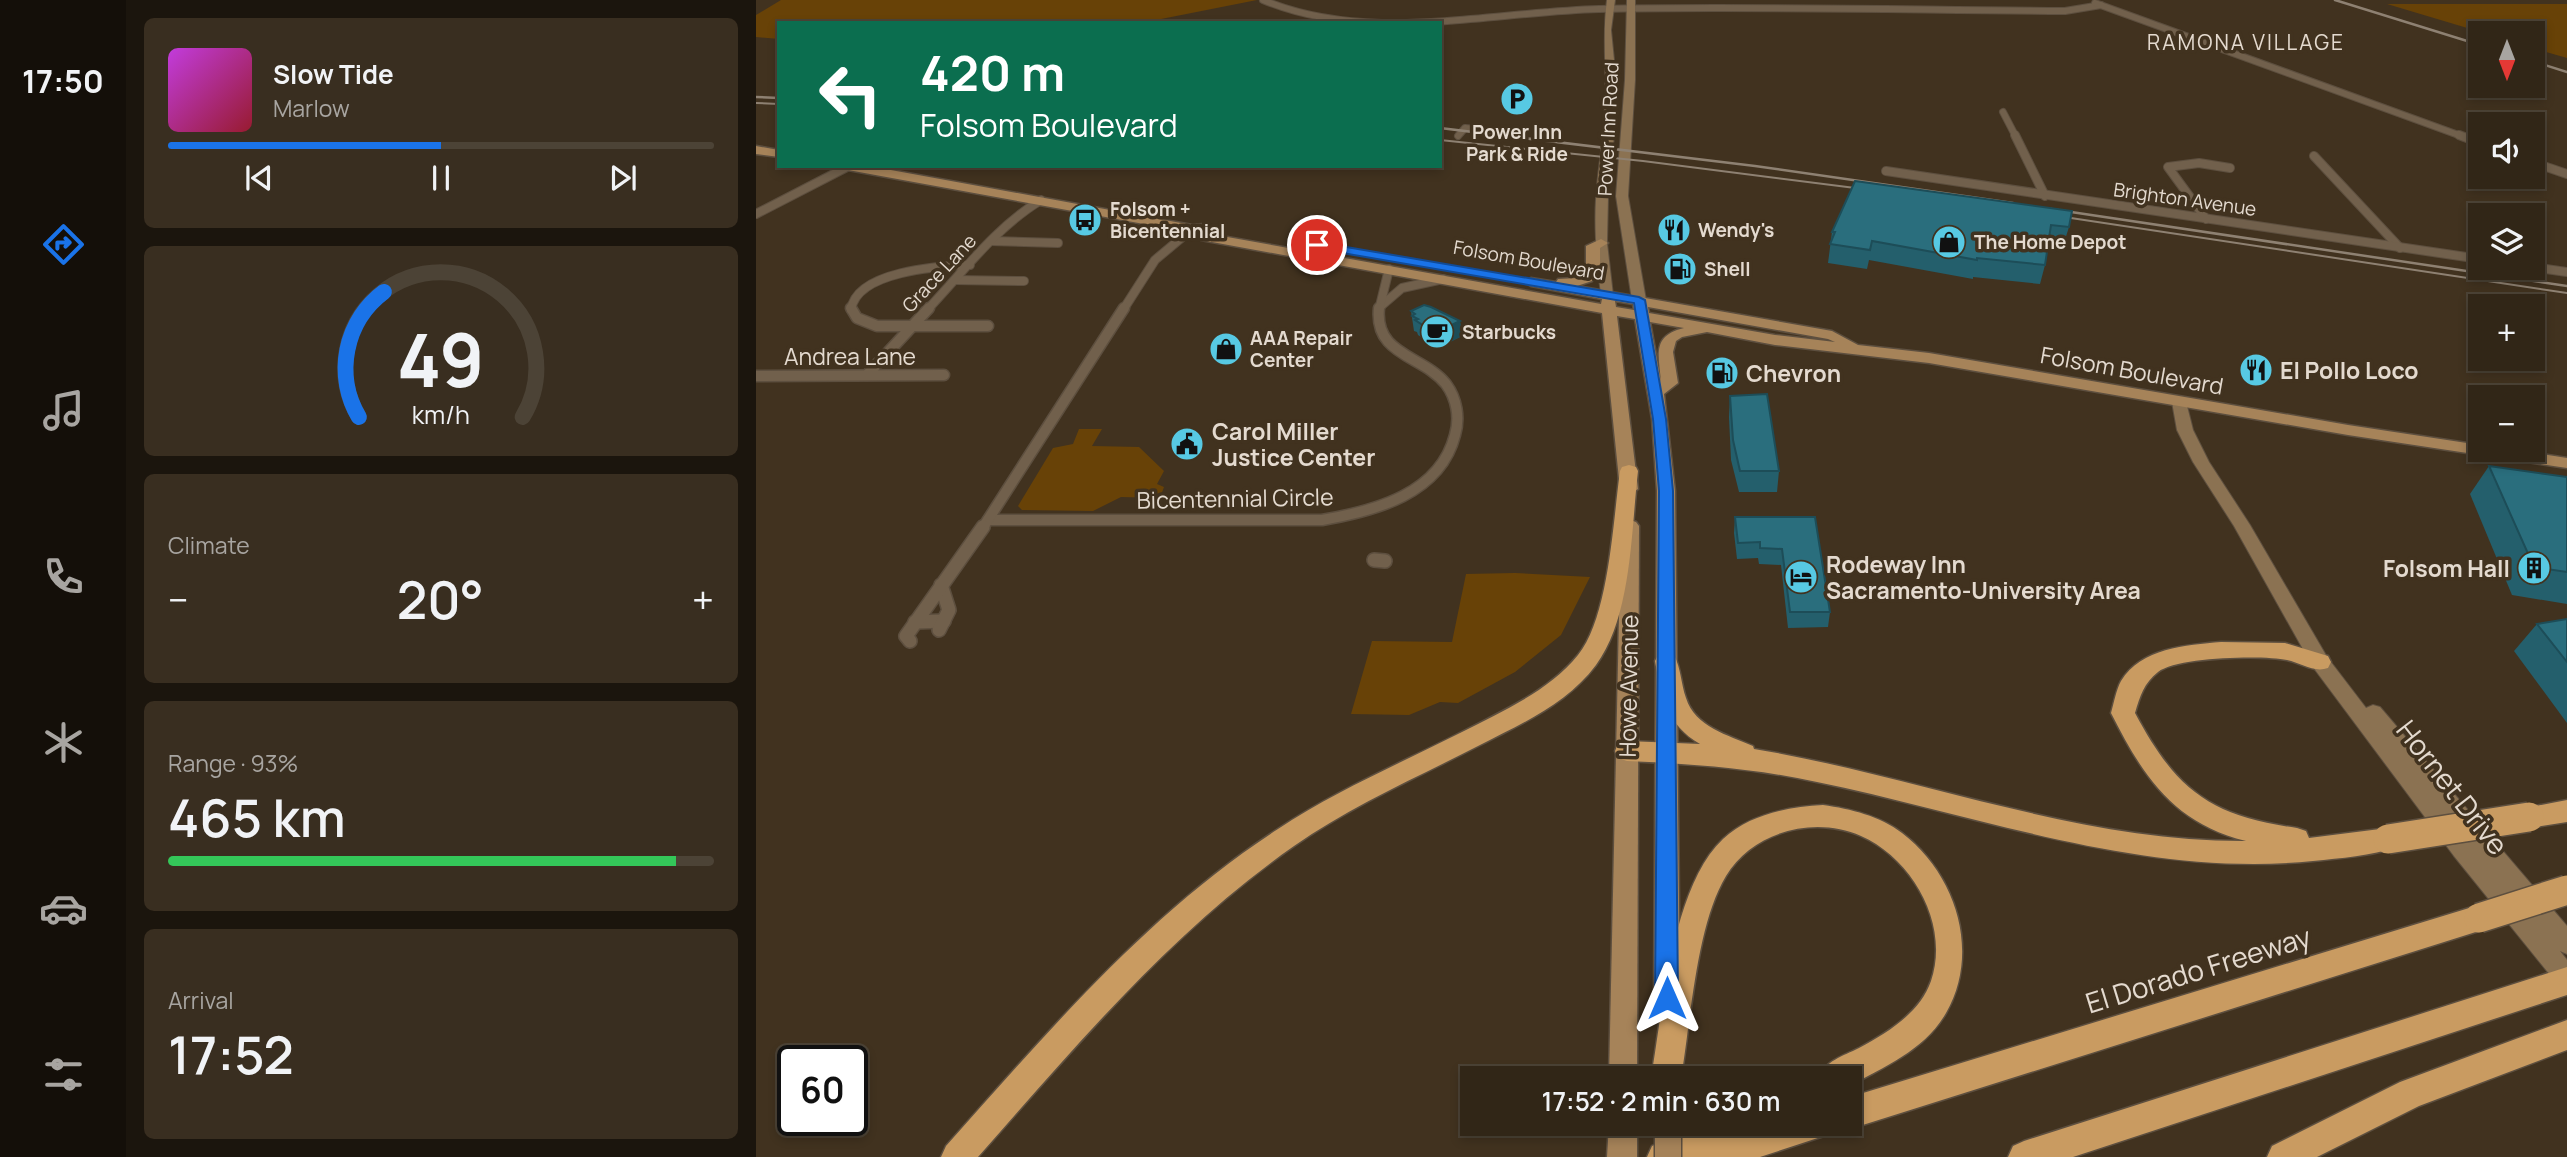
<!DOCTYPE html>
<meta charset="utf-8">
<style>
:root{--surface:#312617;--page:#392e20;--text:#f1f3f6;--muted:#a8a5a1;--line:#4c4336;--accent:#1a73e8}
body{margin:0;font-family:Manrope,sans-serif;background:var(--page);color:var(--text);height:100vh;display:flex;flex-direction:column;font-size:26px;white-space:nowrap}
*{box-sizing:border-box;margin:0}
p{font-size:23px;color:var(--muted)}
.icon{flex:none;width:38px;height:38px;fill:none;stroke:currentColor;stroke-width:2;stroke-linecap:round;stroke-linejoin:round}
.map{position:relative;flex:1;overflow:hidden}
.panel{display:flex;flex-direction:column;gap:18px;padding:18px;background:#1b150d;width:630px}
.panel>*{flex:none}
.banner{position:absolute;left:21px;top:21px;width:665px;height:147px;border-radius:0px;box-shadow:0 4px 10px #0003,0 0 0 2px var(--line);background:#0b6e4f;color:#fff;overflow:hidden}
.needle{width:46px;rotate:180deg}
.fabs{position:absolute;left:1712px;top:21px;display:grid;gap:14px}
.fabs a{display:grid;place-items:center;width:77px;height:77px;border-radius:0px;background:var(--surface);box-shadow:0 4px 10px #0003,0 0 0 2px var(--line);font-size:35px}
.speed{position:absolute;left:21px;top:1045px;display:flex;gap:14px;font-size:35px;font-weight:700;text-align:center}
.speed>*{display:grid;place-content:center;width:91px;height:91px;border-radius:50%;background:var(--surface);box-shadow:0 4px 10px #0003,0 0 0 2px var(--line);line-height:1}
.speed .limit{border:4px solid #111;border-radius:10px;background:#fff;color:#111}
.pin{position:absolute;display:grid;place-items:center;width:60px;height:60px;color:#fff;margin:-30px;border:4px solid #fff;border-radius:50%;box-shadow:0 2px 7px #0007}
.me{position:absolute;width:77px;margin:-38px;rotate:0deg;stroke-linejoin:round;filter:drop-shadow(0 0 5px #0008)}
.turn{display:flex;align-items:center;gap:24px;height:147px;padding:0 28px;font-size:32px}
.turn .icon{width:91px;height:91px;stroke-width:2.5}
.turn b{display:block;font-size:49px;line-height:60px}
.big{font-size:52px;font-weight:600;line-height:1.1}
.panel .widget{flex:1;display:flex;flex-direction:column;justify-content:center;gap:10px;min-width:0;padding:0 24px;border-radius:10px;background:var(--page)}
.panel .dial{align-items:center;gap:0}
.dial svg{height:182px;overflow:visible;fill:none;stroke:var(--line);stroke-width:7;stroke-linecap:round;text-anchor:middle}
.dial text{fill:var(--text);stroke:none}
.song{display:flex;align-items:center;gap:21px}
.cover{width:84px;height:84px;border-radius:10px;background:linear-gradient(135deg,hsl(290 70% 55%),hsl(350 70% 35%))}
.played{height:7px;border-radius:4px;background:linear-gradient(90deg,var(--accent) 50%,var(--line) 50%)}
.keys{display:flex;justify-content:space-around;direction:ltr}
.heat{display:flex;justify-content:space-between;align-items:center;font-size:38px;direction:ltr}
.charge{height:10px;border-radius:5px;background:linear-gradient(90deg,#34c759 93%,var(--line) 0)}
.trip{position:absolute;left:704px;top:1066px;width:402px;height:70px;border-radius:0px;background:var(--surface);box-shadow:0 4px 10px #0003,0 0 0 2px var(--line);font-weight:600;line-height:70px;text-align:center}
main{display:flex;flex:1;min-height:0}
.tabs{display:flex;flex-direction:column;width:126px;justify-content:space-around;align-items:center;background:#140f09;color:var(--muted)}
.tabs .icon{width:49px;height:49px}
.tabs .current{color:var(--accent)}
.tabs b{font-size:32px;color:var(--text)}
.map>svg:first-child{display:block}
</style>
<main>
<nav class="tabs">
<b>17:50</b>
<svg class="icon current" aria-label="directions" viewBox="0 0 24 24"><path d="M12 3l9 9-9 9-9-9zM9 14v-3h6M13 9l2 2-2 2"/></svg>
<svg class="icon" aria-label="music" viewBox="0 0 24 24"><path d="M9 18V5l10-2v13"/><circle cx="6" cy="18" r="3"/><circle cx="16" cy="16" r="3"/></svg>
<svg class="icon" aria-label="phone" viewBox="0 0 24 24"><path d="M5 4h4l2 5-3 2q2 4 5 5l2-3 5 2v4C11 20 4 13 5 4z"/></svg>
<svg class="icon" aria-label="climate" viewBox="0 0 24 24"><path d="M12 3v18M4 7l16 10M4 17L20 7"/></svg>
<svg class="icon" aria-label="car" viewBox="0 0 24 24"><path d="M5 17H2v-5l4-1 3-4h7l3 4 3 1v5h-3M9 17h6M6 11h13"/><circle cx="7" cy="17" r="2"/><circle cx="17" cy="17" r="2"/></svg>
<svg class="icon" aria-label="filters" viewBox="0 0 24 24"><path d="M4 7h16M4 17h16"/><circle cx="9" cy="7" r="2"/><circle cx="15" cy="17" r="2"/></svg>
</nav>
<section class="panel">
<div class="widget">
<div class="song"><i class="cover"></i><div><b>Slow Tide</b><p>Marlow</p></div></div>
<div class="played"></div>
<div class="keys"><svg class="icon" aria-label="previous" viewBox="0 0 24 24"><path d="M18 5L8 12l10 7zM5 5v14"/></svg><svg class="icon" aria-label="pause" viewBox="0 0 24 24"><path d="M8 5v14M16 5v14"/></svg><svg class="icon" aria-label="next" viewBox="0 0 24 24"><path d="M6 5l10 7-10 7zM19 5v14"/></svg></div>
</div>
<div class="widget dial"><svg viewBox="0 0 100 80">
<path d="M14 69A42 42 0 1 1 86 69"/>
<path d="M14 69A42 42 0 0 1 25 14" stroke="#1a73e8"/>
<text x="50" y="56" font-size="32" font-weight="700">49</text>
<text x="50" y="72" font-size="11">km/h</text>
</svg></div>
<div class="widget"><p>Climate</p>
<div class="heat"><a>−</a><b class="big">20°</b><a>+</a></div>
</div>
<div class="widget"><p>Range · 93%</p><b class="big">465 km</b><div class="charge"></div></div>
<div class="widget"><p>Arrival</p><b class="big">17:52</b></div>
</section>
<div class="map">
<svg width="1811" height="1157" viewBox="0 0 1811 1157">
<rect width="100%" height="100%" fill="#41321f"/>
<g fill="#684207">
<polygon points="25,0 501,0 385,23 23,23 23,39 0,37 0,15"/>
<polygon points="1631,4 1811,4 1811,58 1776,48 1776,33 1728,33"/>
<polygon points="323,429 346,429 336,446 383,447 408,471 401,484 408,487 404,498 365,497 337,511 266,510 262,506 297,448 317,444"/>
<polygon points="759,573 834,577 805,635 759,672 702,703 684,702 653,715 595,714 616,641 696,642 710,574"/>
</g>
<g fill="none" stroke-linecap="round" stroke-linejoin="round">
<defs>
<g id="street-far3">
<path d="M507 0C611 44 733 12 843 9 998 6 1154 10 1309 11L1345 5"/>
<polyline points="1339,3 1708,137"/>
<polyline points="1247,112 1260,137"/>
<polyline points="702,136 709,128 730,130"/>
</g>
<g id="street-far2">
<polyline points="1259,135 1289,196"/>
<polyline points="1703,135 1724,143"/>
<polyline points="1558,156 1644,248"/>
<polyline points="1776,162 1811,174"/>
<polyline points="1130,171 1724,259"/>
<polyline points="0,214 93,166"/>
<polyline points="1450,219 1412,167 1443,163 1474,168"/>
<polyline points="235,241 302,243"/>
<polyline points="1776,267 1811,272"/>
<polyline points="199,280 268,281"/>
<polyline points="625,306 646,288 687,279"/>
<path d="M95 310C100 271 183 266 214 265"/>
<path d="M171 310C207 272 240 227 285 200"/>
<polyline points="367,310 399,260 436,229"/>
<polyline points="623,310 633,269"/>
</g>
<g id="street-far1">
<polyline points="95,308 101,318 121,326 232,326"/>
<polyline points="111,375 173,308"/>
<polyline points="0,376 188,375"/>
<path d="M232 520H566C619 511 684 494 699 435 704 418 701 399 690 384 667 355 618 356 623 308"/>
<polyline points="226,529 368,308"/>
</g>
<g id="street">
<polyline points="618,560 629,561"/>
<polyline points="159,622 188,621"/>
<polyline points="183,630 193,610 185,585"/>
<polyline points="154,641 150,636 227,527"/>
</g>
<g id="secondary">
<path d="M851 0H859L855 30 860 80 858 136 852 197 851 243 857 295 851 299 845 295C841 263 838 231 840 198 842 168 848 138 849 107 851 71 846 36 851 0Z"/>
<polygon points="871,0 879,0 879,80 872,196 890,300 883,304 876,300 860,196 869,80"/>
<polygon points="1423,398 1430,402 1437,430 1453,462 1494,525 1571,657 1610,708 1617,705 1624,707 1811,926 1811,954 1804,951 1811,960 1811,990 1803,986 1698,856 1557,667 1478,526 1437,462 1421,430 1416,402"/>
</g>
<g id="primary">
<polygon points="0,146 23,150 23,157 0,154"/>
<path d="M86 166H113L436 225 449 224 456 228 449 233 845 304 846 299 775 286 768 282 775 278 800 282 802 279 821 278 830 271V246L845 239 852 243 844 248V272L836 281 821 286 1076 331 1102 345 1173 353 1592 425 1724 445V450H1759L1811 458V468L1592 435 1173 363 1019 345 951 332 926 337 920 341 917 352 922 383 908 394 919 491 924 1007 920 1016 911 1020 902 1016 898 1007 901 491 896 419 879 319 861 316 882 489 873 495 864 489 846 313 445 240 432 232 92 170ZM859 301 877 304 878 310 860 307ZM892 307 1072 339 1079 342 1019 335 893 313ZM894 322 928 328C895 336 903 355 905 382Z"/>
<polygon points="874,520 880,522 883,526 881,1078 853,1078 865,526 868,522"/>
<polygon points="853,1124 881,1124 881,1157 851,1157"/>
</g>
<g id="highway">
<path d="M873 465 880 467 882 471C875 531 876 616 840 665 811 704 765 724 724 745 662 777 595 806 538 846 415 932 321 1045 222 1157H185L190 1146C292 1032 392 913 522 829 579 791 643 764 704 733 746 711 792 692 822 655 853 617 857 521 864 471L866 467Z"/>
<path d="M1465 642 1529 643 1572 656 1575 662 1572 668C1558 673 1545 663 1531 660 1507 655 1421 657 1402 672 1388 683 1384 696 1379 713 1420 790 1454 816 1541 828L1550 831 1553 838 1632 828 1641 831 1645 839 1641 847C1615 856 1585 858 1557 861 1387 878 1226 816 1061 782 997 768 936 764 871 761L862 758 859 751 862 744 871 741 944 744C911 725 905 696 899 661L902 655 910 652 918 655C925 668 925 684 930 698 939 727 972 735 997 746L998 749C1162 776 1322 842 1490 841 1417 823 1387 776 1355 713 1358 703 1360 690 1365 681 1385 648 1430 645 1465 642Z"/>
<polygon points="1811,800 1811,822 1773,828 1764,825 1760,817 1764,809"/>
<path d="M1067 805C1095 809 1124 816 1146 833 1200 874 1225 952 1190 1013 1169 1050 1129 1066 1094 1086V1078H1062C1069 1061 1087 1056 1103 1048 1131 1033 1164 1013 1175 981 1194 925 1157 859 1105 836 1058 815 996 832 970 876 941 924 935 1016 926 1072L924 1078H898L896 1072C907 1006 917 886 967 839 994 814 1032 807 1067 805Z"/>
<polygon points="1723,905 1733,909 1737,918 1733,927 1723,931 1094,1129 1083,1124 1094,1124 1094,1097"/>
<polygon points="1811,967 1811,995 1317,1157 1252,1157 1257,1146 1268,1141"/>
<polygon points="1811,1020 1811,1050 1663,1106 1561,1157 1511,1157 1516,1146 1644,1082"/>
<polygon points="945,1124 996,1124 994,1128 1010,1124 1076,1124 1071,1135 1004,1157 891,1157 896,1146"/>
</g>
</defs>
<use href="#street-far3" stroke="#5d4f3f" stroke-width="8"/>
<use href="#street-far2" stroke="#5d4f3f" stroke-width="10"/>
<use href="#street-far1" stroke="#5d4f3f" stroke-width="13"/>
<use href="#street" stroke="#5d4f3f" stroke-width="16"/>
<use href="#secondary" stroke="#5d4f3f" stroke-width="2"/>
<use href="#primary" stroke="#5d4f3f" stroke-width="3"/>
<use href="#highway" stroke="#5d4f3f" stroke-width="3"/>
<use href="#street-far3" stroke="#71604c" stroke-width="6"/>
<use href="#street-far2" stroke="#71604c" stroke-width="8"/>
<use href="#street-far1" stroke="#71604c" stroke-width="10"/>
<use href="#street" stroke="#71604c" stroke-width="13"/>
<use href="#secondary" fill="#8b7252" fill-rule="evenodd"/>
<use href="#primary" fill="#a68359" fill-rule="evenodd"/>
<use href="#highway" fill="#c99b61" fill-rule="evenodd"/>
<g stroke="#8e8172" stroke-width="2">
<polyline points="0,103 23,104"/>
<polyline points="684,140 887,161 1115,190"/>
<polyline points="1295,215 1811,293"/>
</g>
<g stroke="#8e8172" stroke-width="2.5">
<polyline points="1579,0 1724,45"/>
<polyline points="1776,61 1811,72"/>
<polyline points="0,97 23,98"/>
<polyline points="684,128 999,166 1257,203"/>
<polyline points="1295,209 1811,286"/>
</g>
<defs>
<polyline id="primary-bridge" points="912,1124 912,1157"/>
<g id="highway-bridge">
<polyline points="1632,839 1773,817"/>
<polyline points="1723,918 1811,890"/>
</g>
</defs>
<use href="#primary-bridge" stroke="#5d4f3f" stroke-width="29" stroke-linecap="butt"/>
<use href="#highway-bridge" stroke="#5d4f3f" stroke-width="32" stroke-linecap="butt"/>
<use href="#primary-bridge" stroke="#a68359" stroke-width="26"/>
<use href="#highway-bridge" stroke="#c99b61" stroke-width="29"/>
</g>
<g fill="#245f6c">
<polygon points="1099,181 1313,227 1307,246 1292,244 1289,265 1284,284 1217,277 1217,279 1113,260 1111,269 1072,263 1076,232"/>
<polygon points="655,311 704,321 706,336 682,348 662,335 661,332 658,331"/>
<polygon points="974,396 1023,471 1021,492 983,492 975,460 973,417"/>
<polygon points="1733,466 1811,477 1811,604 1756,595 1714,494"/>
<polygon points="979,517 1059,517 1074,612 1072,627 1032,628 1025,565 1003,564 1002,558 981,559 978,533"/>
<polygon points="1811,619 1811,723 1758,651 1781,624"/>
</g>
<polygon fill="#1d4d58" points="704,321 706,336 682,348 679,333"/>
<g fill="#2a6e7d" stroke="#1d4d58" stroke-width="2">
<polygon points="1099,181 1316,211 1313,227 1295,225 1289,265 1221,258 1221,260 1116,241 1114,250 1074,244 1079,232 1076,232"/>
<polygon points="668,305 675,307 704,321 679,333 659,320 662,319 656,316 659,314 655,311"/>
<polygon points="1011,394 1023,471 984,471 977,440 974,396"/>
<polygon points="1733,466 1811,477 1811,572 1778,567"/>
<polygon points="979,517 1059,517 1074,612 1034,612 1026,549 1004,548 1004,542 982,543"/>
<polygon points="1811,619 1811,662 1781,624"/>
</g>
<polygon fill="#1a73e8" stroke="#114b97" stroke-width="2" points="561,242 883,297 889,300 910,419 917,491 922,998 918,1006 911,1009 903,1006 899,998 903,491 897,419 878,303 557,248 557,243"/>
<defs>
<symbol id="parking-disc" viewBox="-11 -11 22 22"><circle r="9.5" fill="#57c9e3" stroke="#41321f"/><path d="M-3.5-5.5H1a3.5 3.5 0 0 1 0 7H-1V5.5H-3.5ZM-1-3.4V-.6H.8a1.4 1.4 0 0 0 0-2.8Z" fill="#111"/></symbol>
<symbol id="bus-disc" viewBox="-11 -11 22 22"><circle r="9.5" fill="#57c9e3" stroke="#41321f"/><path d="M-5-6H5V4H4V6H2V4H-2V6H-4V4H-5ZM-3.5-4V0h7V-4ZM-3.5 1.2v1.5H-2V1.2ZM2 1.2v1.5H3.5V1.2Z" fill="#111"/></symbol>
<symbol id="restaurant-disc" viewBox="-11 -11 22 22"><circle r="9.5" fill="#57c9e3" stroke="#41321f"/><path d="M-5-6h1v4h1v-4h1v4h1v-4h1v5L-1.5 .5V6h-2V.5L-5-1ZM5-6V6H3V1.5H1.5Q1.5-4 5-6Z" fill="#111"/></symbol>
<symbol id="shop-disc" viewBox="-11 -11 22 22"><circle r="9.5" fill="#57c9e3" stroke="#41321f"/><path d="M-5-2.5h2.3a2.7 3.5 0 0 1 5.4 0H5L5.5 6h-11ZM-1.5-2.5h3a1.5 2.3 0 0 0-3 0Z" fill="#111"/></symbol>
<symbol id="fuel-disc" viewBox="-11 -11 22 22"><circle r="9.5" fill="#57c9e3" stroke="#41321f"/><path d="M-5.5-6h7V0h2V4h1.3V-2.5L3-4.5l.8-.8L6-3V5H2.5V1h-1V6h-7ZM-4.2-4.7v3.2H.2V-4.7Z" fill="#111"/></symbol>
<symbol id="cafe-disc" viewBox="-11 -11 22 22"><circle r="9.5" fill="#57c9e3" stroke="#41321f"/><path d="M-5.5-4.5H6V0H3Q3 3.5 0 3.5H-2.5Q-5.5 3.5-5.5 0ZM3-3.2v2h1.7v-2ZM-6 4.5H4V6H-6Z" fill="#111"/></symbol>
<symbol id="civic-disc" viewBox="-11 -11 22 22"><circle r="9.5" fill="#57c9e3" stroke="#41321f"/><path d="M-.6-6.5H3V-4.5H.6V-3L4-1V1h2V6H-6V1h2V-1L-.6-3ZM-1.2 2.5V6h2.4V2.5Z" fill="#111"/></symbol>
<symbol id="building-disc" viewBox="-11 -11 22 22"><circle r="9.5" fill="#57c9e3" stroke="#41321f"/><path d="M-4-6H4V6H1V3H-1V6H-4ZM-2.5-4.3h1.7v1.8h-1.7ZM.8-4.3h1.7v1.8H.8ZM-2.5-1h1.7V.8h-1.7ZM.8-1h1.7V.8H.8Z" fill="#111"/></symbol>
<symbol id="hotel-disc" viewBox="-11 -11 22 22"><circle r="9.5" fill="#57c9e3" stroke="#41321f"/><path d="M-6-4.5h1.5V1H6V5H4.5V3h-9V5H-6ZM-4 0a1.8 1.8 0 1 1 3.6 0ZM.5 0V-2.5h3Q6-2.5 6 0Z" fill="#111"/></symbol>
</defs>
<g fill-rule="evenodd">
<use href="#parking-disc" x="742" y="80" width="38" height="38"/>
<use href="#bus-disc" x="310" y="201" width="38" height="38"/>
<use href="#restaurant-disc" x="899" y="211" width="38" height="38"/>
<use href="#shop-disc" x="1174" y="223" width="38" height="38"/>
<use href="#fuel-disc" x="905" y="250" width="38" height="38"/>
<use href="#cafe-disc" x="662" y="313" width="38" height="38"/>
<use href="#shop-disc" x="451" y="330" width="38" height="38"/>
<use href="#restaurant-disc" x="1481" y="351" width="38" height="38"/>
<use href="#fuel-disc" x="947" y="354" width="38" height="38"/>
<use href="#civic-disc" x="412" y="425" width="38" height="38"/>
<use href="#building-disc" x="1759" y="549" width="38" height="38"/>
<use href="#hotel-disc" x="1026" y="558" width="38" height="38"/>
</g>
<g text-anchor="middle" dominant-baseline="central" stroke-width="7" stroke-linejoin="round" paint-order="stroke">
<g font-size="19" fill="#e4dacf" stroke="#41321f">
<text transform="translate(852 129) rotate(-87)">Power Inn Road</text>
<text transform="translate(1429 199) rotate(8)">Brighton Avenue</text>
<text transform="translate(773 260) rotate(10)">Folsom Boulevard</text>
<text transform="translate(183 273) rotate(-47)">Grace Lane</text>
</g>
<g font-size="19" font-weight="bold" fill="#e4dacf" stroke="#41321f" text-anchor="start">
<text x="761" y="132" text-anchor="middle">Power Inn<tspan x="761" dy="22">Park &amp; Ride</tspan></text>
<text x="354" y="209">Folsom +<tspan x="354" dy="22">Bicentennial</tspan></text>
<text x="942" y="230">Wendy's</text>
<text x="1218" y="242">The Home Depot</text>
<text x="948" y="269">Shell</text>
<text x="706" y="332">Starbucks</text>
<text x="494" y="338">AAA Repair<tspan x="494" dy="22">Center</tspan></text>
</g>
<g font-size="21" letter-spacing="2" fill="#e4dacf" stroke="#41321f">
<text x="1490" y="42">RAMONA VILLAGE</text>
</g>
<g font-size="23" fill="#e4dacf" stroke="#41321f">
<text x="94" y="356">Andrea Lane</text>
<text transform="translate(1376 370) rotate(10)">Folsom Boulevard</text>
<text transform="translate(479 498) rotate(-1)">Bicentennial Circle</text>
<text transform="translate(872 686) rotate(-89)">Howe Avenue</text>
</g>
<g font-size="23" font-weight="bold" fill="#e4dacf" stroke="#41321f" text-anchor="start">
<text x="1524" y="370">El Pollo Loco</text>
<text x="990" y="373">Chevron</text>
<text x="456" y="431">Carol Miller<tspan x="456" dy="26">Justice Center</tspan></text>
<text x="1070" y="564">Rodeway Inn<tspan x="1070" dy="26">Sacramento-University Area</tspan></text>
<text x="1754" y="568" text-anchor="end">Folsom Hall</text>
</g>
<g font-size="28" fill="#e4dacf" stroke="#41321f">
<text transform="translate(1697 787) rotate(52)">Hornet Drive</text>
<text transform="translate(1442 969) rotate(-17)">El Dorado Freeway</text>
</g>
</g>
</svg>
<div class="fabs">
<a><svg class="needle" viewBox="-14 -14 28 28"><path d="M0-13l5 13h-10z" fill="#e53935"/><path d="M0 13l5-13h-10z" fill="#a8a5a1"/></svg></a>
<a><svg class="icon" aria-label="sound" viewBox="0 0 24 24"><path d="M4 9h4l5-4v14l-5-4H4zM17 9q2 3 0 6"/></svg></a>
<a><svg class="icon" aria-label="layers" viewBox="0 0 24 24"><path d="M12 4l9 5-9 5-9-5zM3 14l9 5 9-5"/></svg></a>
<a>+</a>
<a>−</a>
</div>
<div class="speed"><div class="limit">60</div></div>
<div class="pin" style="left:561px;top:245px;background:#d93025"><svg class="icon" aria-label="arrive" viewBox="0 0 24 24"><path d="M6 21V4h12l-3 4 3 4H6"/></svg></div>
<svg class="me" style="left:911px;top:998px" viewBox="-20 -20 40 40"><path d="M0-17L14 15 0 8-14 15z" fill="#1a73e8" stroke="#fff" stroke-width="4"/></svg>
<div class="trip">17:52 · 2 min · 630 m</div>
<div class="banner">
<div class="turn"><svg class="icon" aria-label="left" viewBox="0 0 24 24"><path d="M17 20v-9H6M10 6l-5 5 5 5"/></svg><div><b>420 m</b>Folsom Boulevard</div></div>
</div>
</div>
</main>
